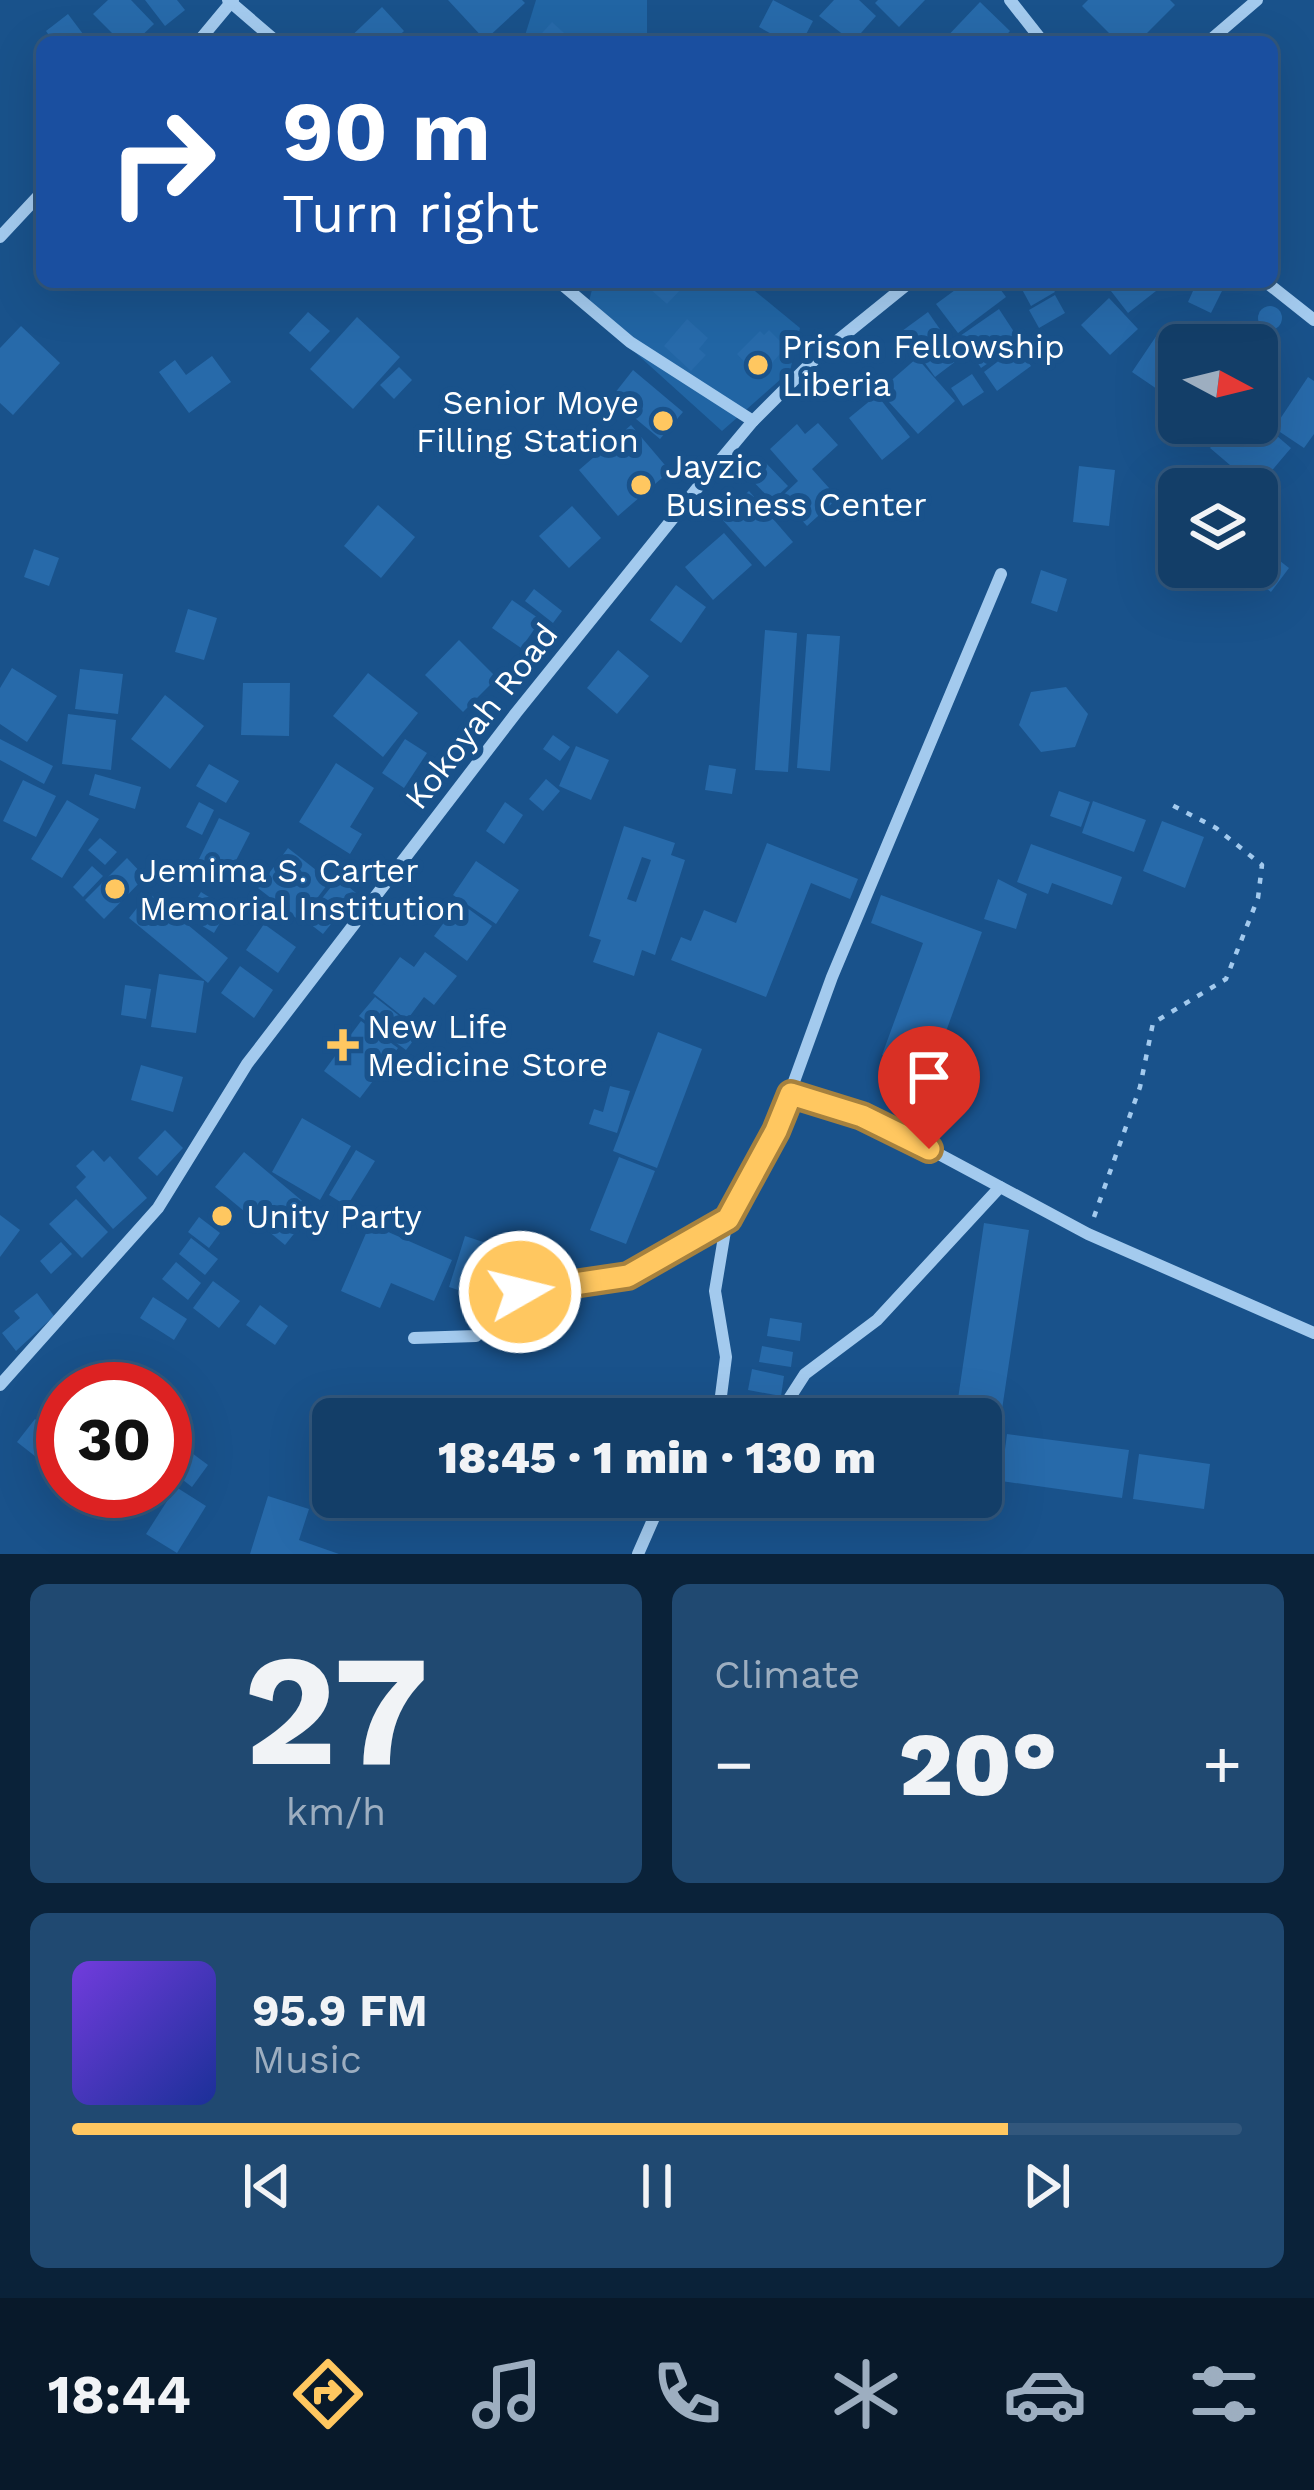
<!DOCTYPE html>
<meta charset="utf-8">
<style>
:root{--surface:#133e68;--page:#204971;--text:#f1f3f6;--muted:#9daec0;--line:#32577c;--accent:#ffc760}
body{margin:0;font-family:"Work Sans",sans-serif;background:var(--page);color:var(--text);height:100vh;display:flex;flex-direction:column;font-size:45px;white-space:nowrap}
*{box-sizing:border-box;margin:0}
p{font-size:39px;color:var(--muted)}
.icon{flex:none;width:66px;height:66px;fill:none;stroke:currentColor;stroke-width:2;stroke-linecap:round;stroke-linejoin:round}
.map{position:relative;height:1554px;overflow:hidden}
.panel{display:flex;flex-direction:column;gap:30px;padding:30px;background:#0a2239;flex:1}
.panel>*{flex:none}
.top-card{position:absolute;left:36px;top:36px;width:1242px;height:252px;border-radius:18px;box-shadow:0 12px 48px #0002,0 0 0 3px var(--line);background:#1a4fa0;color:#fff;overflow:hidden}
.needle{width:78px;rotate:97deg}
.controls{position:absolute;left:1158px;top:324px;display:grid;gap:24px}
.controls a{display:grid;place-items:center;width:120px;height:120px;border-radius:18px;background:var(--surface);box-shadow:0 12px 48px #0002,0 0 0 3px var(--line);font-size:60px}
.speed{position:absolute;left:36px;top:1362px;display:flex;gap:24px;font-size:60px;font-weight:700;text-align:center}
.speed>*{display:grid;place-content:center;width:156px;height:156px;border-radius:50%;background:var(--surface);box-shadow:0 12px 48px #0002,0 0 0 3px var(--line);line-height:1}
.speed .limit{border:18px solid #d22;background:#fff;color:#111}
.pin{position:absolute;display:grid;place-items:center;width:102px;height:102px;color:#fff;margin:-123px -51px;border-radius:50% 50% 50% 0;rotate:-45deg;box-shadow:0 0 12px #0007}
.pin .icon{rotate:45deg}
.me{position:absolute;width:132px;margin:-66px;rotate:82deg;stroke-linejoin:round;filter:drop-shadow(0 0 9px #0008)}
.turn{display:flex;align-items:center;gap:42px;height:252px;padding:0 48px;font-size:54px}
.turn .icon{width:156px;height:156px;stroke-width:2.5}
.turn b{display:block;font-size:84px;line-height:102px}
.big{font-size:90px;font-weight:800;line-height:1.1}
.panel .tile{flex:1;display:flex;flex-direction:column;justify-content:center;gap:18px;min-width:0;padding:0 42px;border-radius:18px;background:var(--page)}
.panel .dial{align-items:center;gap:0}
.dial b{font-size:156px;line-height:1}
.song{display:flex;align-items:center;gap:36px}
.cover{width:144px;height:144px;border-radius:18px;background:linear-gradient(135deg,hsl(260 70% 55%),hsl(230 70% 35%))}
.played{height:12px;border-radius:6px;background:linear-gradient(90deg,var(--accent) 80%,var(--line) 80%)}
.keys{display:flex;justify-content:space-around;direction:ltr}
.heat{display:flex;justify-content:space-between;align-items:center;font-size:66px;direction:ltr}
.panel .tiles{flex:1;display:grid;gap:30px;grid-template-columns:1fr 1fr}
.tile:last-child{grid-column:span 2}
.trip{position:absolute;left:312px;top:1398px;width:690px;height:120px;border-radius:18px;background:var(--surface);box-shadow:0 12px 48px #0002,0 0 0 3px var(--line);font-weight:800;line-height:120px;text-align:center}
.tab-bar{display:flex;height:192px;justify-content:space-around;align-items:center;background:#08192a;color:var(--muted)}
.tab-bar .icon{width:84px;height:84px}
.tab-bar .on{color:var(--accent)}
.tab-bar b{font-size:54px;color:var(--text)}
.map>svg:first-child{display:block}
</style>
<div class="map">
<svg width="1314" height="1554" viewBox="0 0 1314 1554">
<rect width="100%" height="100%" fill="#19528b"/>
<g fill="#2165a4">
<polygon points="536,0 647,0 647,42 523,42"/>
<polygon points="594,282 744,282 800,328 790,371 722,431 587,309"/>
</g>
<g fill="#276aaa" fill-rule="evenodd">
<polygon points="108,0 131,0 154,24 135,42 121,42 93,14"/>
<polygon points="145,0 177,0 185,10 165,26"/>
<polygon points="448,0 522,0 525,3 485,40"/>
<polygon points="773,0 813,21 802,42 786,42 759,27"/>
<polygon points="834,0 859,0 876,16 853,42 819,16"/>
<polygon points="878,0 925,0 899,27 875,3"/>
<polygon points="1088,0 1170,0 1175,5 1138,42 1118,42 1082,6"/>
<polygon points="980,2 1010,31 1000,42 942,42"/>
<polygon points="382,7 404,31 392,42 345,42"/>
<polygon points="68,14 89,42 54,42 46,31"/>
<polygon points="552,22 574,42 534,42"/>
<polygon points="642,282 680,282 684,286 667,304"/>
<polygon points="966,282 995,282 1006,297 958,333 936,304"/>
<polygon points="1018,282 1049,282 1055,292 1031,306"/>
<polygon points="1104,282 1149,282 1156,291 1128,313"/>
<polygon points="1197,282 1209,282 1223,289 1211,313 1188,302"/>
<polygon points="1055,295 1065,313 1039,328 1029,310"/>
<polygon points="1109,298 1138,329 1110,355 1081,325"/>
<circle cx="1270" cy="318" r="12"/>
<polygon points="999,309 1020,341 981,368 960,336"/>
<polygon points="308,312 330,331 310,352 289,333"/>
<polygon points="928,312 960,358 935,377 902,331"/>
<polygon points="357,317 400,357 353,409 310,369"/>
<polygon points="687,319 708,338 699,349 706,355 691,371 664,346"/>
<polygon points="21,326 60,363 13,415 0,403 0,348"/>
<polygon points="1161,329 1185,345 1179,345 1179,404 1132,372"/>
<polygon points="769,330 786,347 759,378 737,354 760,331 764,335"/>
<polygon points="1017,347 1031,366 997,391 984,372"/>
<polygon points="212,356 231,382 189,413 159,372 175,360 186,375"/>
<polygon points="917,358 955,401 918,434 879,391"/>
<polygon points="399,367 412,380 394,399 380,385"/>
<polygon points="633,370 683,412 660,439 611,398"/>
<polygon points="972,374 984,392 963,406 951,388"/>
<polygon points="1308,377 1314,381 1314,434 1304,448 1274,428"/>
<polygon points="877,395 910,437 882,460 849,418"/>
<polygon points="1257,419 1291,448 1257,488 1210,448 1231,423 1257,423"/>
<polygon points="818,423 838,445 812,469 838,498 807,526 781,497 798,481 770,449 797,424 805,434"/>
<polygon points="631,425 670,471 618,516 579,470"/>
<polygon points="762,459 788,486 772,501 747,475"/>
<polygon points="1079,466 1115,470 1109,526 1073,522"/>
<polygon points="749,491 793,542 765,567 720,517"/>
<polygon points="378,505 415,537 381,578 344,546"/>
<polygon points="572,506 601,538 569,568 539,536"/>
<polygon points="724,533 752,565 713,600 685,567"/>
<polygon points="34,549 59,558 49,586 24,577"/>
<polygon points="1271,554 1289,568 1271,592 1253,578"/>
<polygon points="1041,570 1067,579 1057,612 1031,603"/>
<polygon points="676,585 706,607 681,643 650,620"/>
<polygon points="534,589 562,611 553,623 525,601"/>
<polygon points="512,600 541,620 521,648 492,628"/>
<polygon points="188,609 217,618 204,660 175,652"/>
<polygon points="765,630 797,633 788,772 755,770"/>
<polygon points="807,634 840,636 830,771 797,768"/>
<polygon points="459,640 497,678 463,712 425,675"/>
<polygon points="618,650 649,676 617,714 587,688"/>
<polygon points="12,668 57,696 27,742 0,724 0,688"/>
<polygon points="80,669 123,674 118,714 75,709"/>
<polygon points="368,673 418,713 383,757 333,716"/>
<polygon points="243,683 290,683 289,736 241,735"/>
<polygon points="1066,687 1088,714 1075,747 1041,752 1019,725 1031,692"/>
<polygon points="165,695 204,726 170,769 131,739"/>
<polygon points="68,714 116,720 111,770 62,764"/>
<polygon points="553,735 570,747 560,761 543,749"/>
<polygon points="0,739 53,766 44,784 0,760"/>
<polygon points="405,739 427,753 404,788 382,773"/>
<polygon points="576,746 609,760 591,800 559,786"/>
<polygon points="336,763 374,788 350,827 362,834 350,854 299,822"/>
<polygon points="209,764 239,781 226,803 196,786"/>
<polygon points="709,765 736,769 732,794 705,790"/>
<polygon points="95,774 141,787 135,809 89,795"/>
<polygon points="546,779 560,791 543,811 529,799"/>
<polygon points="23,780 56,796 36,837 3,821"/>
<polygon points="1059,791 1090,802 1081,827 1050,816"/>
<polygon points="67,800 99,819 62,878 31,859"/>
<polygon points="1093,801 1146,820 1134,852 1082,833"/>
<polygon points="199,802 214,810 202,835 186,827"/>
<polygon points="505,802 523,815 504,844 486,831"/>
<polygon points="219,818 250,833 229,874 199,859"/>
<polygon points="1162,821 1204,837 1185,888 1143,871"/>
<path d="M624 826 675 843 671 855 685 860 655 955 642 950 634 976 593 962 601 940 589 936ZM642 857 651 860 636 902 627 899Z"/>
<polygon points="100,838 117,852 105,865 88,850"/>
<polygon points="767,843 858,879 850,899 811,883 766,997 671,960 681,937 691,941 704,910 736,923"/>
<polygon points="1031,844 1122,877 1112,905 1052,883 1048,894 1017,882"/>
<polygon points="288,848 330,881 300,921 258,888"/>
<polygon points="127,858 145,877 104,919 85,900"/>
<polygon points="476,861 519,890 496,924 453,895"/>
<polygon points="92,866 103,876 83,897 73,887"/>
<polygon points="338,878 356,893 323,934 305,920"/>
<polygon points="998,879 1027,894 1016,929 984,919"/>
<polygon points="201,892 228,909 214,933 186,916"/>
<polygon points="149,893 228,958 208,983 129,918"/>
<polygon points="881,895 982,932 931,1073 882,1055 923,943 871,923"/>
<polygon points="459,902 492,926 467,961 434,936"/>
<polygon points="264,924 296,947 278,973 246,950"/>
<polygon points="425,952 457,976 434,1005 424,997 407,1020 373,993 400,957 414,967"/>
<polygon points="240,966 273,990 254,1018 221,993"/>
<polygon points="159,974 204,981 196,1033 151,1027"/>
<polygon points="125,985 151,989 146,1019 121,1015"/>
<polygon points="375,997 420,1032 406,1050 359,1016"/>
<polygon points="361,1021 398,1048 360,1098 324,1071"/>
<polygon points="658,1032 702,1049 657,1168 613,1151"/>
<polygon points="141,1065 183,1077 173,1112 131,1100"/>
<polygon points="610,1086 630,1091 617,1133 589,1124 594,1109 603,1112"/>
<polygon points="302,1118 351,1146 320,1200 272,1172"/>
<polygon points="165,1130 183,1148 157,1176 138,1158"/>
<polygon points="93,1150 104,1162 110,1156 147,1198 113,1229 76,1187 86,1177 76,1166"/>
<polygon points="356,1150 375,1161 347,1206 329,1195"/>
<polygon points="244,1152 313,1210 285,1245 215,1187"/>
<polygon points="619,1157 655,1171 626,1244 590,1230"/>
<polygon points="76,1199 108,1232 82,1258 49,1224"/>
<polygon points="0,1215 20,1230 0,1257"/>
<polygon points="199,1217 220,1233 209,1248 188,1232"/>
<polygon points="984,1223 1029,1230 998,1436 981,1434 981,1419 955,1419"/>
<polygon points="370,1224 452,1260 434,1301 391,1283 380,1308 341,1291"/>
<polygon points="465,1236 511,1251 495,1302 449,1287"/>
<polygon points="191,1238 218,1259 205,1275 179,1254"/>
<polygon points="61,1242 72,1254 51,1274 40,1261"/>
<polygon points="176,1262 201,1283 188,1300 162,1279"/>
<polygon points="213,1281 240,1301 219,1328 193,1308"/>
<polygon points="37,1293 54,1316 16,1351 2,1333 20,1318 14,1311"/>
<polygon points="153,1297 187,1319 174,1340 140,1318"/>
<polygon points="260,1305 288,1326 275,1345 246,1325"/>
<polygon points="770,1318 802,1323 800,1341 767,1336"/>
<polygon points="762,1346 793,1352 791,1367 759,1362"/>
<polygon points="752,1369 784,1376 781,1396 748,1390"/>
<polygon points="35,1419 63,1441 63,1470 59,1475 17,1442"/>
<polygon points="165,1433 208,1465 192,1487 165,1466"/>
<polygon points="1007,1434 1129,1450 1122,1498 1001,1481"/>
<polygon points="981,1448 997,1451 993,1477 981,1475"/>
<polygon points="1139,1454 1210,1464 1204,1509 1133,1499"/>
<polygon points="176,1487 206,1506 177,1553 146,1534"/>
<polygon points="106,1491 131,1491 140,1500 129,1512"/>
<polygon points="268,1496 309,1509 299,1540 339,1554 250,1554"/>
</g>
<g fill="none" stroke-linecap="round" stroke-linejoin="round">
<polyline stroke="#a3caee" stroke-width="4.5" stroke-dasharray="6 9" stroke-linecap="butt" points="1094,1217 1140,1087 1153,1023 1226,979 1258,898 1262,865 1216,828 1168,803"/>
<g stroke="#a3caee" stroke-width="12">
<polyline points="228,0 277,42"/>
<polyline points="1010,0 1043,42"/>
<polyline points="198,42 233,0"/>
<polyline points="1208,42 1257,0"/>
<polyline points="0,237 42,192"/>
<polyline points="559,282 630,342 753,421"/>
<polyline points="1266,282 1314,320"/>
<polyline points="791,1094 894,1130 1088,1234 1314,1333"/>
<polyline points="414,1338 476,1336 520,1291 628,1276 727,1219"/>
<polyline points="0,1385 158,1208 247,1064 516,713 707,476 753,421 816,358 910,282"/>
<polyline points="718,1419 726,1357 715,1291 727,1219 776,1131 832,977 1001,574"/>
<polyline points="776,1419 805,1374 877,1320 1000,1187"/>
<polyline points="638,1554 663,1497"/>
</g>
</g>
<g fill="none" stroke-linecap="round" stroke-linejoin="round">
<defs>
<polyline id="route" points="520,1292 628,1276 728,1219 776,1131 791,1094 862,1116 929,1149"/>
</defs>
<use href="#route" stroke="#a6813e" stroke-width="30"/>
<use href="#route" stroke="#ffc760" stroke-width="21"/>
</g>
<g fill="#ffc760" stroke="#19528b" stroke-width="4.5">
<circle cx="758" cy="365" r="12"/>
<circle cx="663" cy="421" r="12"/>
<circle cx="641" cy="485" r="12"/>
<circle cx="115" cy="889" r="12"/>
<path d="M337 1027h12v12h12v12h-12v12h-12v-12h-12v-12h12z"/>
<circle cx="222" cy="1216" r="12"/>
</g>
<g text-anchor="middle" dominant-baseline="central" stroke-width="12" stroke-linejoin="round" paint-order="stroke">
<g font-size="33" fill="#fff" stroke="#19528b" text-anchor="start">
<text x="782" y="346">Prison Fellowship<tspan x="782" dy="38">Liberia</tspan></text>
<text x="639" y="402" text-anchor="end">Senior Moye<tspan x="639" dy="38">Filling Station</tspan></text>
<text x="665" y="466">Jayzic<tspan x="665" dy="38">Business Center</tspan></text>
<text x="139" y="870">Jemima S. Carter<tspan x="139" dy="38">Memorial Institution</tspan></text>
<text x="367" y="1026">New Life<tspan x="367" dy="38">Medicine Store</tspan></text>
<text x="246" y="1216">Unity Party</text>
</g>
<g font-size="33" fill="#fff" stroke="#19528b">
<text transform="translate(481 716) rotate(-52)">Kokoyah Road</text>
</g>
</g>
</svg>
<div class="controls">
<a><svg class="needle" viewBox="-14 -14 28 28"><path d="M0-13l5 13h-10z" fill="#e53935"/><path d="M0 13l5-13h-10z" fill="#9daec0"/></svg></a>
<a><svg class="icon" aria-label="layers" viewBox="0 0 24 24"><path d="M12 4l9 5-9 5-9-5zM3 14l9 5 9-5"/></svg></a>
</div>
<div class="speed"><div class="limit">30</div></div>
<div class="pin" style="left:929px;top:1149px;background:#d93025"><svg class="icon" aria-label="arrive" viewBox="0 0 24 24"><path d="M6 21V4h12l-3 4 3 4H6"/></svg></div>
<svg class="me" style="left:520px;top:1292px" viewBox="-20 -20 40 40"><circle r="17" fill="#ffc760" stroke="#fff" stroke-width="3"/><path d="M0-11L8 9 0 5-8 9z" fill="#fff"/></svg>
<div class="trip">18:45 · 1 min · 130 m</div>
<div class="top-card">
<div class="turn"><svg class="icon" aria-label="right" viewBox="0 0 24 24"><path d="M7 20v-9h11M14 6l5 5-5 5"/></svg><div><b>90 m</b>Turn right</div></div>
</div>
</div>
<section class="panel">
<div class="tiles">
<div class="tile dial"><b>27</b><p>km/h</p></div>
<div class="tile"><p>Climate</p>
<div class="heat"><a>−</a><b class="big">20°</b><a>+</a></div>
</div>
<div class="tile">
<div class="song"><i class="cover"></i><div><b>95.9 FM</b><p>Music</p></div></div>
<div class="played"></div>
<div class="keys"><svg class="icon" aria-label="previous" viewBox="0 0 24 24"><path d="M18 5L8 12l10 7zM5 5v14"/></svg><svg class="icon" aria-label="pause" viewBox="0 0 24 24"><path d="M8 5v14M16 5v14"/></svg><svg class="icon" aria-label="next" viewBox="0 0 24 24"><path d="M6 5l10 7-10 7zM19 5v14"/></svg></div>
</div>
</div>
</section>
<nav class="tab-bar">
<b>18:44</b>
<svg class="icon on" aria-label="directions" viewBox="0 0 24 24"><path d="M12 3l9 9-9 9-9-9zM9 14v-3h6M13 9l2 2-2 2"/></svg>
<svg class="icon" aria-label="music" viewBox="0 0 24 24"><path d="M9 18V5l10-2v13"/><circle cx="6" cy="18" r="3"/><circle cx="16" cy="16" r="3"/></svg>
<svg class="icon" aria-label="phone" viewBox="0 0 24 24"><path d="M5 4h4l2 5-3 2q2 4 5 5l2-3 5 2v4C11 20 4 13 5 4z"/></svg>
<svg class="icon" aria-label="climate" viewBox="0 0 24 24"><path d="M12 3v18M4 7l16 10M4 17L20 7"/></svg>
<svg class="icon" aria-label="car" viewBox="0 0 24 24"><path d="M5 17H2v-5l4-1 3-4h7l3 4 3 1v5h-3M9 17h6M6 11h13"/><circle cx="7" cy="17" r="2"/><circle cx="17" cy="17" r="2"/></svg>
<svg class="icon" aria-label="filters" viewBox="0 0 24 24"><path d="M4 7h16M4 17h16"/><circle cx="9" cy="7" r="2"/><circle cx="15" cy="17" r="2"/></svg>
</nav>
